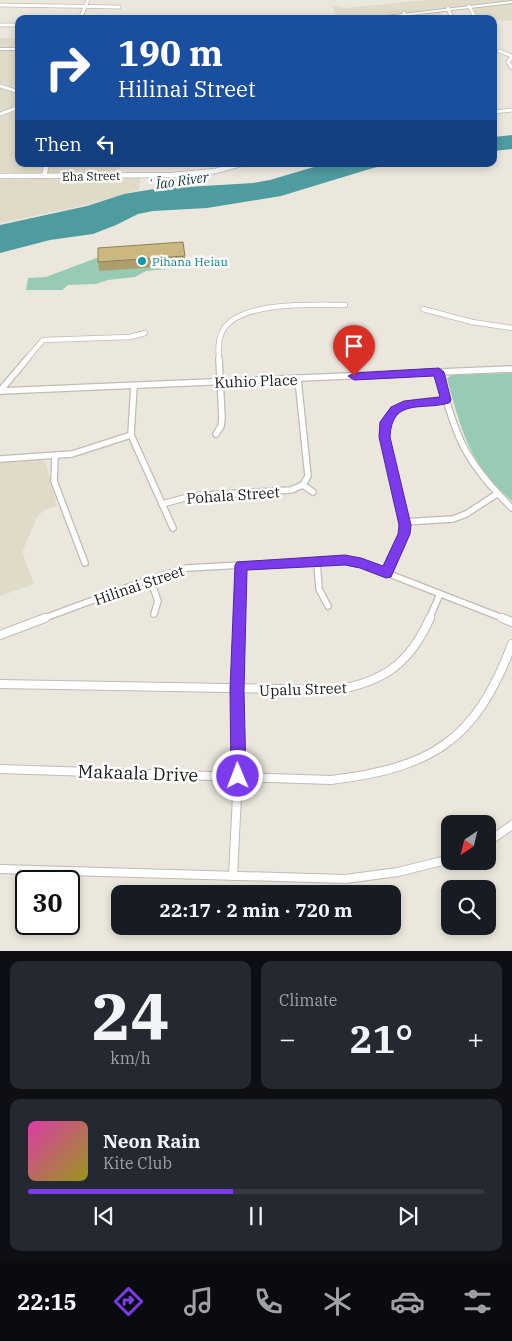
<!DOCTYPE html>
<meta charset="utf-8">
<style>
:root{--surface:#171b24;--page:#242831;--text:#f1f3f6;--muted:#9ea1a6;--line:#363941;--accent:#7c3aed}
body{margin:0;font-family:"IBM Plex Serif",serif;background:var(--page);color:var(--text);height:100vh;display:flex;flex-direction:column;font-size:19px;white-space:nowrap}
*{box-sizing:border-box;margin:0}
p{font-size:16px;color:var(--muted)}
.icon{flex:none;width:28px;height:28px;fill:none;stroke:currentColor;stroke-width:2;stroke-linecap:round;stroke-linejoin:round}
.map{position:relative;height:951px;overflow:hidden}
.details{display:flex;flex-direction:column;gap:10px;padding:10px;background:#0d0f14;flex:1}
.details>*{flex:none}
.guide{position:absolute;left:15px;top:15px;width:482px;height:152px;border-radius:10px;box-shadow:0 2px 8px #0003;background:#1a4fa0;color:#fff;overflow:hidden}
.needle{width:32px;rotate:215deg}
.tools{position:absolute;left:441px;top:815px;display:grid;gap:10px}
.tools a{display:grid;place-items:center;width:55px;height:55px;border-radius:10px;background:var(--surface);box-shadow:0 2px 8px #0003;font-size:25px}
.speed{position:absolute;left:15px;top:870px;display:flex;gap:10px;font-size:25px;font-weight:700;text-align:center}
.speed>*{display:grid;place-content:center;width:65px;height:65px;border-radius:50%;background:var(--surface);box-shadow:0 2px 8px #0003;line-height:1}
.speed .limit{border:2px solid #111;border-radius:8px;background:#fff;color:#111}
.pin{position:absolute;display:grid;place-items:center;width:42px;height:42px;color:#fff;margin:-51px -21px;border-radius:50% 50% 50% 0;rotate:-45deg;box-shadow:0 0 5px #0007}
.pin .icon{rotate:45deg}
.me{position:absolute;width:55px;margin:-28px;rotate:359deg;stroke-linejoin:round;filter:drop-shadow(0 0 4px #0008)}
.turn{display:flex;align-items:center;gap:18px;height:105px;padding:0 20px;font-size:22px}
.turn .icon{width:65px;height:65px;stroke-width:2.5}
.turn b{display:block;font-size:35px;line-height:42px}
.then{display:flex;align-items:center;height:48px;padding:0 20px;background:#0003;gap:10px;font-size:19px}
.big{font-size:38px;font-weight:800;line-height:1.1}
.details .tile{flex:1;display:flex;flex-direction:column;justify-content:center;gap:8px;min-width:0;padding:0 18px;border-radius:10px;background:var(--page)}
.details .dial{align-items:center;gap:0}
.dial b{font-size:65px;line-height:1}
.song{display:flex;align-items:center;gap:15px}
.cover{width:60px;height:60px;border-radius:8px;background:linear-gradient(135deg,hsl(320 70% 55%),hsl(60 70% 35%))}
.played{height:5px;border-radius:2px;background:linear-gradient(90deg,var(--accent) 45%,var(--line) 45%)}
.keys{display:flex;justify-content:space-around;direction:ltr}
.heat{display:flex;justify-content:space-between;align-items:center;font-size:28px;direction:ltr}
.details .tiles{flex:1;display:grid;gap:10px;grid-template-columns:1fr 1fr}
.tile:last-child{grid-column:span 2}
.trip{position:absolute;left:111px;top:885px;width:290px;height:50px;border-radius:10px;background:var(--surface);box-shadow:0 2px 8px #0003;font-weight:800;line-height:50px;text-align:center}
.dock{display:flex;height:80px;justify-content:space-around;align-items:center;background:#090b0e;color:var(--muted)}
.dock .icon{width:35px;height:35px}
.dock .active{color:var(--accent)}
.dock b{font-size:22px;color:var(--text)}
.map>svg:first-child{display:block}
</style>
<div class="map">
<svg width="512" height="951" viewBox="0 0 512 951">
<rect width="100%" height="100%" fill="#ebe7dd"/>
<g fill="#e0dbc9">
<polygon points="426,0 512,0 512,21 479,19 472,7 440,11 443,19 337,19 332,5 346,8"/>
<polygon points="0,38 19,38 19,164 119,164 120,175 141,175 139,190 86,205 0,223"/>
<polygon points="40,460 45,462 47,467 57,506 44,510 37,517 22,552 34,584 0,596 0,462"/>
</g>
<g fill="#97cbb3">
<polygon points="184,251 186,267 146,271 135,277 108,280 96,284 68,285 62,290 26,290 28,278 46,277 99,257"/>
<path d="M512 373V501C469 464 461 430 447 378L452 375Z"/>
</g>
<g fill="#4e9ba0">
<polygon points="512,135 512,149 494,151 494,137"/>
<polygon points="324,164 392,164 373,168 281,196 207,208 153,211 138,214 116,225 93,234 50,240 0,253 0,225 87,206 124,194 154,189 253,183 270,180"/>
</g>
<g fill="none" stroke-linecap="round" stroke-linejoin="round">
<defs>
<g id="street-far3">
<polyline points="0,5 119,7"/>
<polyline points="469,6 476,19"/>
<polyline points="448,8 452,19"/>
<polyline points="404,13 407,19"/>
<polyline points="80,19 88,0"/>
<polyline points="0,25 19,25"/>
<polyline points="499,51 512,56"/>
<polyline points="512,57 508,62 512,68"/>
<polyline points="0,86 19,92"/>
<polyline points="494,112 512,110"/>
<polyline points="0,114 19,107"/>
</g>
<g id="street-far2">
<polyline points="0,176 172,175 215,171 241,164"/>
<polyline points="44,176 47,164"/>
<polyline points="423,309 472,322 512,328"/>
<polyline points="26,360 43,340 130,337 145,333"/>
<path d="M219 360C218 348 218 337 225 327 245 301 315 305 345 305"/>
</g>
<g id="street-far1">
<path d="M439 372C454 435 465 462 512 508"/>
<polyline points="134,386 131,435 173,528"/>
<polyline points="0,391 512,369"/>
<polyline points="0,391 27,359"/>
<polyline points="216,434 221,426 222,418 219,359"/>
<polyline points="55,457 54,481 85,563"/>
<polyline points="0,459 72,454 131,435"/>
<polyline points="303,485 313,492"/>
<polyline points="162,504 192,496 291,490 303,485 308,476 298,379"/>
<polyline points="404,522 453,519 466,514 497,494"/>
<polyline points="317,561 319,589 328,606"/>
<path d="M386 573 404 534 405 525 384 437C384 432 384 425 386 421 396 400 426 402 446 400"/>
<polyline points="150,579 158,601 154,614"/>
<polyline points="42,619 150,579 187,568 337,560 361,563 505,619"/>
<polyline points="239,619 241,565"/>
<polyline points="429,619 440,594"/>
</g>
<g id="street">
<polyline points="502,618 512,622"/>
<polyline points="0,635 45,618"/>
<path d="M0 684 335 690C384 682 410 663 430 618"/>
<path d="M0 769 331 780C431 768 476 741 512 644"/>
<polyline points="488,842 512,825"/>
<polyline points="0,869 345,879 398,872 450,859"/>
<polyline points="233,876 238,776 237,690 239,618"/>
</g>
<g id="secondary">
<polygon points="512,1 512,3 376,19 361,19"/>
<rect x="0" y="48" width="19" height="2"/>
</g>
</defs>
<use href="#street-far3" stroke="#c0bcb3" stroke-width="4.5"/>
<use href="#street-far2" stroke="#c0bcb3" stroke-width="6"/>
<use href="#street-far1" stroke="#c0bcb3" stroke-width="8"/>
<use href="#street" stroke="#c0bcb3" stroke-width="10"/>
<use href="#secondary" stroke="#c0bcb3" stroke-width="2"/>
<use href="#street-far3" stroke="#fff" stroke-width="3"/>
<use href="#street-far2" stroke="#fff" stroke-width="4.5"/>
<use href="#street-far1" stroke="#fff" stroke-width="5.5"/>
<use href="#street" stroke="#fff" stroke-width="8"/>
<use href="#secondary" fill="#fff" fill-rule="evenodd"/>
</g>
<polygon fill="#ae9e6e" points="183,242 186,265 99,271 98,262"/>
<polygon fill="#cab880" stroke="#8d815a" points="183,242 185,256 98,262 98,248"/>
<path fill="#7c3aed" stroke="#51269a" d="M439 368 444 372 451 400 449 403C422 411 392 397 390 437L411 525 410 534 391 577 386 578 360 568 345 565 247 570 244 690 246 776 244 781 238 783 233 781 231 776 230 690 235 565 237 562 345 555 361 558 383 566 398 534 399 525 379 437 380 422 391 407 404 401 440 397 434 376 354 380 348 376 354 373Z"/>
<circle fill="#0f9aa8" stroke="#fff" stroke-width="2" cx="142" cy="261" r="5"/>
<g text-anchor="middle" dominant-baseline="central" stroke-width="5" stroke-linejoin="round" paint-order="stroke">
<g font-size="12" fill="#1b1a16" stroke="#fff">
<text transform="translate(91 176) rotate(-1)">Eha Street</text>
</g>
<g font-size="12" fill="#0d838f" stroke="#fff" text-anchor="start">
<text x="152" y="261">Pihana Heiau</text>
</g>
<g font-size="14" font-style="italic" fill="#1a4042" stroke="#fff">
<text transform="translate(178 181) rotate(-8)">ʻĪao River</text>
</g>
<g font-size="15" fill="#1b1a16" stroke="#fff">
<text transform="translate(256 381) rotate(-2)">Kuhio Place</text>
<text transform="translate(233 495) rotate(-4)">Pohala Street</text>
<text transform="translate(139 585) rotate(-19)">Hilinai Street</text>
<text transform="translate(303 689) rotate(-2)">Upalu Street</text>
</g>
<g font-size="18" fill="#1b1a16" stroke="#fff">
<text transform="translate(138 773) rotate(2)">Makaala Drive</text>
</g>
</g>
</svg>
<div class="tools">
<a><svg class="needle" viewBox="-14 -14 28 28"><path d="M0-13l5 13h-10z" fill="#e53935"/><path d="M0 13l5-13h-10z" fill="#9ea1a6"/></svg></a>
<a><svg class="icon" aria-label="search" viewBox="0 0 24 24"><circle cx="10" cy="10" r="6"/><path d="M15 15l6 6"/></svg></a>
</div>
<div class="speed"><div class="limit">30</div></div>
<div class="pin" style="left:354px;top:376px;background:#d93025"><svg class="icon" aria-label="arrive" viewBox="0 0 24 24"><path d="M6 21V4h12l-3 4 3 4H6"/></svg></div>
<svg class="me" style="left:238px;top:776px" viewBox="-20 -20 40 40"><circle r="17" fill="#7c3aed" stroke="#fff" stroke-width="3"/><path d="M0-11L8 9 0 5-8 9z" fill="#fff"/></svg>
<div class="trip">22:17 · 2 min · 720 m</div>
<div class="guide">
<div class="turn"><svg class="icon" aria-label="right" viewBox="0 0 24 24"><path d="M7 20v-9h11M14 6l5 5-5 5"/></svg><div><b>190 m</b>Hilinai Street</div></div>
<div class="then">Then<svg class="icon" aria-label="left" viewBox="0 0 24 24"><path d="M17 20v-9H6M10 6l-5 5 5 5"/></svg></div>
</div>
</div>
<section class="details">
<div class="tiles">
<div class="tile dial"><b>24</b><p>km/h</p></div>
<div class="tile"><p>Climate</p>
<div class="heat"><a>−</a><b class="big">21°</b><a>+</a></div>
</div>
<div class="tile">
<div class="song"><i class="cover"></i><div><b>Neon Rain</b><p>Kite Club</p></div></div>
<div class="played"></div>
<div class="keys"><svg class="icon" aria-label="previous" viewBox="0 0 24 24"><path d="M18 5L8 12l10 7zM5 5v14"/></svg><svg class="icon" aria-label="pause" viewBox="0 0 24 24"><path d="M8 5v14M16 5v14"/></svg><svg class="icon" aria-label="next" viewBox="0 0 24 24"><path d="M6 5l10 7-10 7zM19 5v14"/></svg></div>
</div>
</div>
</section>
<nav class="dock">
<b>22:15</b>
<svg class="icon active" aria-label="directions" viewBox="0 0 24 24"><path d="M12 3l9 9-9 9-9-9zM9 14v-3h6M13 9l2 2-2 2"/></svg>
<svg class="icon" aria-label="music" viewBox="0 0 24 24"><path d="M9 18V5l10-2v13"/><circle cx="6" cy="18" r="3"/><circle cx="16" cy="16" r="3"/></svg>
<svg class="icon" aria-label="phone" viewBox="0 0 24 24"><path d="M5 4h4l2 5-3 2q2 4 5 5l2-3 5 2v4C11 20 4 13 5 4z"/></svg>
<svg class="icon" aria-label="climate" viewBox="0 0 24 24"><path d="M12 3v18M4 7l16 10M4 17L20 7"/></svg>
<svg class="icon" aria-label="car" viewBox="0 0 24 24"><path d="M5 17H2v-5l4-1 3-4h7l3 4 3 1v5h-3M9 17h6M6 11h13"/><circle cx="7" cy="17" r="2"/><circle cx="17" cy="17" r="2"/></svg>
<svg class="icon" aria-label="filters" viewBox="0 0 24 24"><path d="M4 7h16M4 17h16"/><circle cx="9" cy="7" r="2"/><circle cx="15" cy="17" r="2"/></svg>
</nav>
